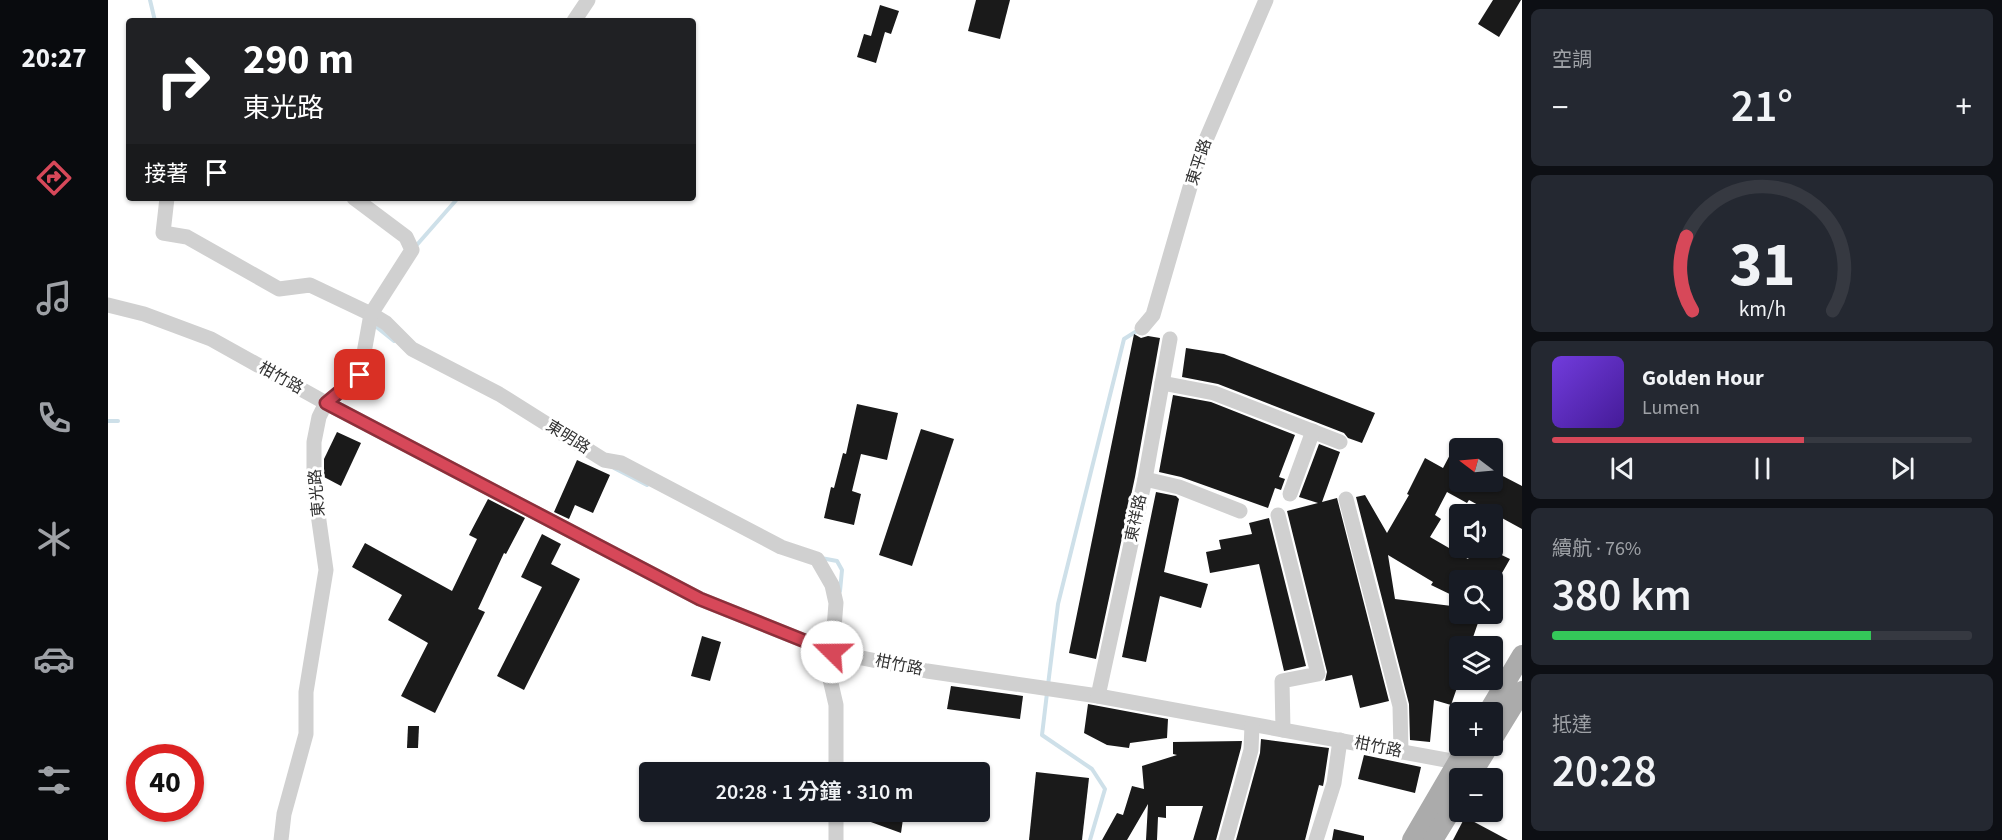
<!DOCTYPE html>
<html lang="zh-TW">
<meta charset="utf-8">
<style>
:root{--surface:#171b24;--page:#242831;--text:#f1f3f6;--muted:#9ea1a6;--line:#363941;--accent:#d74859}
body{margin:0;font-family:"Source Sans 3","Noto Sans TC",sans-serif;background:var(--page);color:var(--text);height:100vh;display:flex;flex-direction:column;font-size:22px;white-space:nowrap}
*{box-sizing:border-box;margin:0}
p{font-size:20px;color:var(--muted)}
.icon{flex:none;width:33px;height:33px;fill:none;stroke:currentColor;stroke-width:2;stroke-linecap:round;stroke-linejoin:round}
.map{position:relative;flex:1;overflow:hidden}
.sheet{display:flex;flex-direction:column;gap:9px;padding:9px;background:#0d0f14;width:480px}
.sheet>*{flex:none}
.banner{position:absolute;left:18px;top:18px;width:570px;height:183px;border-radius:6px;box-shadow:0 2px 4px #0004;background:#202124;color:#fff;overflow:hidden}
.needle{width:39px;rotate:286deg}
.controls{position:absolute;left:1341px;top:438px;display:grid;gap:12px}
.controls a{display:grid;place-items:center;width:54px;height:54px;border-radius:6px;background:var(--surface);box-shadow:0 2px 4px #0004;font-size:30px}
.speed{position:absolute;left:18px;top:744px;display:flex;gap:12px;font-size:30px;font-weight:700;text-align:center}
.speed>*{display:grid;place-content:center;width:78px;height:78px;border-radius:50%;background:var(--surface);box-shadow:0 2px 4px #0004;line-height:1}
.speed .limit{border:9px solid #d22;background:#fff;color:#111}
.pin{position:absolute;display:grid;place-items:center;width:51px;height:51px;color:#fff;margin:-26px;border-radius:12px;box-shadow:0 3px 9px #0006}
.me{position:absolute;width:66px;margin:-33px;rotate:292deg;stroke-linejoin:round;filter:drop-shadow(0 0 4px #0008)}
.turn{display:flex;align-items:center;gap:21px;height:126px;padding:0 18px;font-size:27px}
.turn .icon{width:78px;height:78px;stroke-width:2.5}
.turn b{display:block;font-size:42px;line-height:51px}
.then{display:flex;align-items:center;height:57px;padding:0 18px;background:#0003;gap:12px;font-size:22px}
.big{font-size:45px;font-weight:600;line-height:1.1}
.sheet .widget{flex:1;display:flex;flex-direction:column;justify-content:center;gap:9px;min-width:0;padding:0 21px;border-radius:9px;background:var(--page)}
.sheet .dial{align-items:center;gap:0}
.dial svg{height:156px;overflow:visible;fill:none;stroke:var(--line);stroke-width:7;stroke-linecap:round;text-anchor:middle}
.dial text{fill:var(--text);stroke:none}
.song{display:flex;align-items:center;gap:18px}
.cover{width:72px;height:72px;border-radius:9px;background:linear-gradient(135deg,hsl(260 70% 55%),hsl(260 70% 35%))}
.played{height:6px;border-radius:3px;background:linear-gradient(90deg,var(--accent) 60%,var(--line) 60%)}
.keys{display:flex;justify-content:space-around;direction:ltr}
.heat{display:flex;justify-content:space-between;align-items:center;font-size:33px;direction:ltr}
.charge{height:9px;border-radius:4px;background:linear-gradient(90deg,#34c759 76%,var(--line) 0)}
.trip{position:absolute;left:531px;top:762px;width:351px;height:60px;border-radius:6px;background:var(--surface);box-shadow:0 2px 4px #0004;font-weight:600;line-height:60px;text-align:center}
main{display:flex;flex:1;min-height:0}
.menu{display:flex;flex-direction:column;width:108px;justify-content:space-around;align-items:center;background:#090b0e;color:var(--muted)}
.menu .icon{width:42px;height:42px}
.menu .selected{color:var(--accent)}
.menu b{font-size:27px;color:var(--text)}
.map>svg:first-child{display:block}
</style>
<main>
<nav class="menu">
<b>20:27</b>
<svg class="icon selected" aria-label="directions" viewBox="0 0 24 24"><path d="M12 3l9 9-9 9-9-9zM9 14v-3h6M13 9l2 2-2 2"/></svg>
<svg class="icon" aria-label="music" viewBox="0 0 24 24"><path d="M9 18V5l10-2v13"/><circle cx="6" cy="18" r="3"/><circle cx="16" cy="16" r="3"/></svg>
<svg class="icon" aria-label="phone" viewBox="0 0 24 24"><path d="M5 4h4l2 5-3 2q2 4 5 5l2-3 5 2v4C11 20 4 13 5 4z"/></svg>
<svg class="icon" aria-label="climate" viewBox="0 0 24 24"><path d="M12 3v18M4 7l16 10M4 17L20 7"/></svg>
<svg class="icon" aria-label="car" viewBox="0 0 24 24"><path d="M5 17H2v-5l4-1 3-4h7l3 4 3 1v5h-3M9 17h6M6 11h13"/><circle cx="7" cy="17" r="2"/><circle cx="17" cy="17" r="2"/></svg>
<svg class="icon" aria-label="filters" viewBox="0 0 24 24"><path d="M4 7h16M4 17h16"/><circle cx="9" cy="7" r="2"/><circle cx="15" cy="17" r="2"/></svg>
</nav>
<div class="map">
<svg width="1414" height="840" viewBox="0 0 1414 840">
<rect width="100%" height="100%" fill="#fff"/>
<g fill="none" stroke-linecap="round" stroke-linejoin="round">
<g stroke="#cee0e9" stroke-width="4">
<polyline points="42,0 47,21"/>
<polyline points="307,247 350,198"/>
<polyline points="266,325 286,341"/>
<polyline points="0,421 10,421"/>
<polyline points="506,468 539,485"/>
<polyline points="713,558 729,561 734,570 732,591"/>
<polyline points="940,685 950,604 1016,339 1032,329"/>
<polyline points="939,693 934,735 984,769 997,789 982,840"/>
</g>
</g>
<g fill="#1a1a1a">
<polygon points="868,0 902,0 892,39 860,31"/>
<polygon points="1385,0 1413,0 1391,37 1370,24"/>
<polygon points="772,5 791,11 783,34 777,32 768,63 749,57 756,34 763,36"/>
<polygon points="1026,334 1033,338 1040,336 1052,338 1027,477 988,659 961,653"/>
<polygon points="1078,348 1116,354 1267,413 1254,443 1240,438 1236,433 1110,384 1074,377"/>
<polygon points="1065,395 1103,402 1187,435 1171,477 1177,479 1173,490 1167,488 1160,508 1073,477 1051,472"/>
<polygon points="749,404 790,413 779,460 753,454 744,491 753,494 746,525 716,518 723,487 726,488 735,453 738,454"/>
<polygon points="813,429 846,439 804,566 771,555"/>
<polygon points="229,432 253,443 233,486 216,477 216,459"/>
<polygon points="1211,444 1232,452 1214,502 1229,498 1281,701 1252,708 1244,675 1217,681 1219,672 1179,511 1210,503 1191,497"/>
<polygon points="1344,451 1352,455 1352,482 1384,482 1389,473 1414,486 1414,529 1361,500 1359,503 1339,492 1327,515 1333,519 1322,537 1360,559 1366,548 1379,548 1402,559 1390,580 1352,580 1352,599 1323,585 1325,582 1280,555 1287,599 1352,607 1352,614 1371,620 1362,646 1352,646 1352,679 1343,705 1326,700 1322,742 1302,740 1301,704 1248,497 1257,495 1279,533 1301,495 1299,494 1317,458 1335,468"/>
<polygon points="469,460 502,475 485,513 467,505 461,519 446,512"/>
<polygon points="1048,492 1068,496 1071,499 1056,572 1100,584 1093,608 1052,596 1038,662 1014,657"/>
<polygon points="380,499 417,518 398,554 396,553 370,609 377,612 327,713 293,696 320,643 280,620 294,595 244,567 257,543 344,591 369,539 361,535"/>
<polygon points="1161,518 1198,666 1176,671 1151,564 1102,573 1098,552 1113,549 1111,540 1144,534 1141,523"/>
<polygon points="434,534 453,544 443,564 472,579 416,690 389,676 434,587 413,577"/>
<polygon points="594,636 613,642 602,681 583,676"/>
<polygon points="843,686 915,696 912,719 839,709"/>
<polygon points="980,704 1060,719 1059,738 1022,743 1021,748 999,745 976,733"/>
<polygon points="300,726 311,726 310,748 299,748"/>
<polygon points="1153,739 1221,748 1216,781 1215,786 1211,785 1197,840 1128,840 1152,753"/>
<polygon points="1134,741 1133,748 1108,840 1085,840 1095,806 1058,806 1058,818 1050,817 1049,840 1038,840 1040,804 1019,840 994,840 1009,813 1015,815 1024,786 1036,789 1034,766 1069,755 1065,754 1065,742"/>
<polygon points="1256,755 1313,767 1307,793 1250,779"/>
<polygon points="928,772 981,778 974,840 921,840"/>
<polygon points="738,812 796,812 793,833 738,813"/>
<polygon points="1357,817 1400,840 1345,840"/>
<polygon points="1226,829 1256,836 1256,840 1224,840"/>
</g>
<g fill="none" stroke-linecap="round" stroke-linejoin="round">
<g stroke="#d0d0d0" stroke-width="15">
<polyline points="466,21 480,0"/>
<polyline points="59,198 55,233 79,237 171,289 202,285 263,314 278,323 304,349 391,394 496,460 513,463 673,547 709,559 724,585 728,603 722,679 728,705 728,772"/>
<polyline points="0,305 36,314 103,339 218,403 592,599 724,652 819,671 990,696 1349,762 1358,767"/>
<polyline points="1034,328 1045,315 1091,156 1158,0"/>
<polyline points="1054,383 1106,393 1232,442"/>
<polyline points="1037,479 1071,487 1132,511"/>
<polyline points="1182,494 1205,431"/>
<polyline points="1238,499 1292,706 1293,752"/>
<polyline points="1170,515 1210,674 1174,681 1175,730"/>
<polyline points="990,696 1037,479 1062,339"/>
<polyline points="173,840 176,814 198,734 198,692 218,570 206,486 206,442 211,417 218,403 252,375 263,314 304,250 298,237 246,198"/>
<polyline points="728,840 728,812"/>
<polyline points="1118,840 1143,750 1144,725"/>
<polyline points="1208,840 1226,783 1232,740"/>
</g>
<g stroke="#ababab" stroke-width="20">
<polyline points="1380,712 1414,655"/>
<polyline points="1384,740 1414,691"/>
<polyline points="1361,778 1381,746"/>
<polyline points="1304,840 1359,746"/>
<polyline points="1325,840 1352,796"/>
</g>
</g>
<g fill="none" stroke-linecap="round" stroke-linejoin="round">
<defs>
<polyline id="route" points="252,375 218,403 592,599 724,652"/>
</defs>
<use href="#route" stroke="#8c2f3a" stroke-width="15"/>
<use href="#route" stroke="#d74859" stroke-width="10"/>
</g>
<g text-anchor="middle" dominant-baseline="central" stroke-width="6" stroke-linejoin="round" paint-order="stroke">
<g font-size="16" fill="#333" stroke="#fff">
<text transform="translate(1091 162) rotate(-72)">東平路</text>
<text transform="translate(173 378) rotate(29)">柑竹路</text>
<text transform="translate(460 437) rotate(32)">東明路</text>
<text transform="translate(209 493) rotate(-95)">東光路</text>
<text transform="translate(1028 518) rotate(-78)">東祥路</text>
<text transform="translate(791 665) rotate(11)">柑竹路</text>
<text transform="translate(1270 747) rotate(11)">柑竹路</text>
</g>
</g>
</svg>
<div class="controls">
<a><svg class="needle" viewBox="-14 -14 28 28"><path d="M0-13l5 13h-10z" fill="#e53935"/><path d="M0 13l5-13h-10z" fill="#9ea1a6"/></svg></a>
<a><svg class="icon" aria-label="sound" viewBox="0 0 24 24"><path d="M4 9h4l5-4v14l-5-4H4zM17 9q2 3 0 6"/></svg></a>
<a><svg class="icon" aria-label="search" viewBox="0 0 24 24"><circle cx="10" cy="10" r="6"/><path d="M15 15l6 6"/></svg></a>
<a><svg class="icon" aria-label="layers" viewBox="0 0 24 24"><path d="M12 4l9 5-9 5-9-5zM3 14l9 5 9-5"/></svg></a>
<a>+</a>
<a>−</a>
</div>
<div class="speed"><div class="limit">40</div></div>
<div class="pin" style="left:252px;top:375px;background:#d93025"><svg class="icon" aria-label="arrive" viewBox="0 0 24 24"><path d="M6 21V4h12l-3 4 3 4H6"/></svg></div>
<svg class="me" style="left:724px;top:652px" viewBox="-20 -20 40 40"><circle r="19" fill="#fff"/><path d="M0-13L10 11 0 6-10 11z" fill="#d74859"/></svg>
<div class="trip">20:28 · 1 分鐘 · 310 m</div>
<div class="banner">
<div class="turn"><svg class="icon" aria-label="right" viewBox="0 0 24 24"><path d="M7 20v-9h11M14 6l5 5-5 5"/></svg><div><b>290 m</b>東光路</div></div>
<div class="then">接著<svg class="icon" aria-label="arrive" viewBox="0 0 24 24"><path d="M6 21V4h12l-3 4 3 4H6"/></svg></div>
</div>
</div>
<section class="sheet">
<div class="widget"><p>空調</p>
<div class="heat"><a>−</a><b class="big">21°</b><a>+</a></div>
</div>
<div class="widget dial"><svg viewBox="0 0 100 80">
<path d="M14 69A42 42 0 1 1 86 69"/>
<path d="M14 69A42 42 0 0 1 11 31" stroke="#d74859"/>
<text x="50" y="56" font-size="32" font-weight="700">31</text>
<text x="50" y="72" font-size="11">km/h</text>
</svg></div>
<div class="widget">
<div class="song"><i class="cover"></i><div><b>Golden Hour</b><p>Lumen</p></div></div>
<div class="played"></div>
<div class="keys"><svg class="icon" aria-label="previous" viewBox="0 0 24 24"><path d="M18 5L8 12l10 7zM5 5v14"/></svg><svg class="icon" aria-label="pause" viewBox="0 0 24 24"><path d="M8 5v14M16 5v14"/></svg><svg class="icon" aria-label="next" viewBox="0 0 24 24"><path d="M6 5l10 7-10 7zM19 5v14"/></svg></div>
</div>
<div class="widget"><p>續航 · 76%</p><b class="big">380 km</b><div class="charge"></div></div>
<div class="widget"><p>抵達</p><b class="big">20:28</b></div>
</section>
</main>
